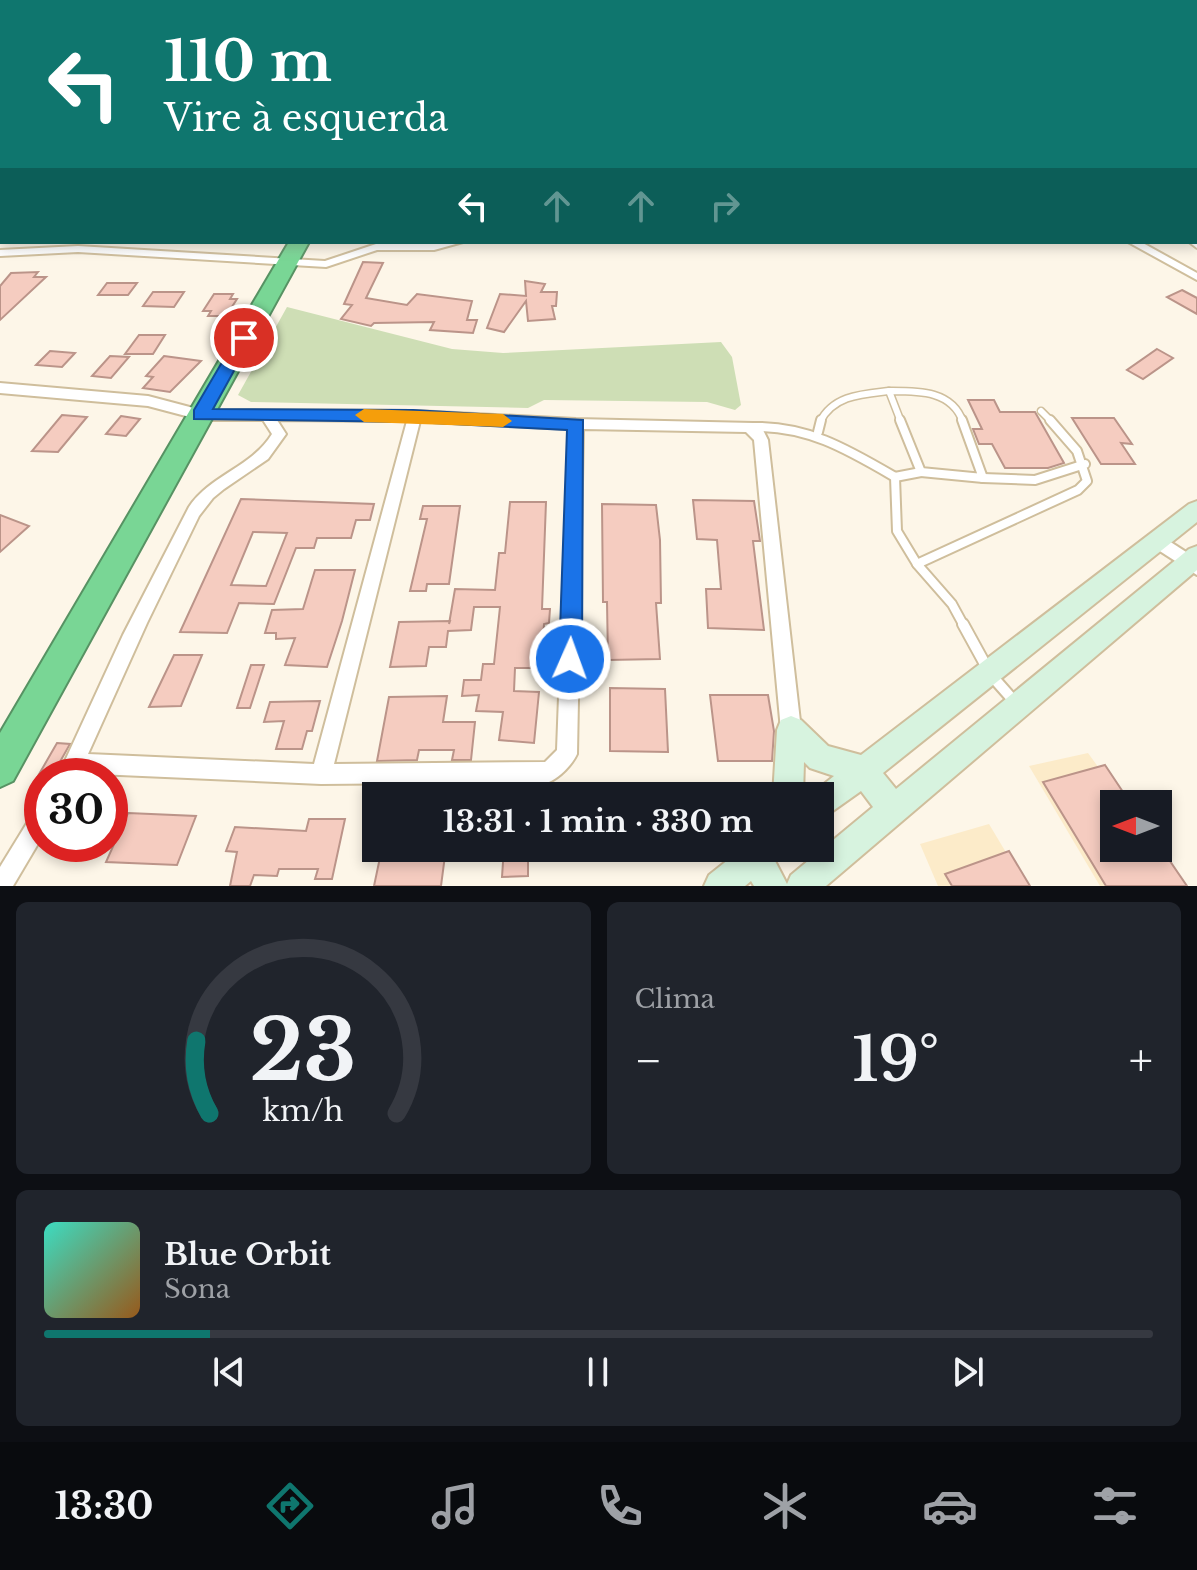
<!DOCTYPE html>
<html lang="pt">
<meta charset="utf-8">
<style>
:root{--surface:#171b24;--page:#20242c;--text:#f1f3f6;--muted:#9ea1a6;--line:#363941;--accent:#0f766e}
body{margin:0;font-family:"Libre Baskerville",serif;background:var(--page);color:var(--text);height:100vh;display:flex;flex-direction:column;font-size:30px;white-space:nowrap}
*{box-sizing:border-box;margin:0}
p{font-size:26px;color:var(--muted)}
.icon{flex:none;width:44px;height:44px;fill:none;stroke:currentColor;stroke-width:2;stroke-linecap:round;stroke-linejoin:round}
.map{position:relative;height:886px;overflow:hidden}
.side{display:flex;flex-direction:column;gap:16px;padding:16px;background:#0d0f14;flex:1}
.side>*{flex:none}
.guide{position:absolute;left:0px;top:0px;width:1198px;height:244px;box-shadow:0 4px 12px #0003;background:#0f766e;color:#fff;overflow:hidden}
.needle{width:52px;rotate:270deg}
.controls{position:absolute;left:1100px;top:790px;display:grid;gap:16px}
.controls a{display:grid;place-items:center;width:72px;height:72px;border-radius:0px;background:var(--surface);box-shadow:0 4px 12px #0003;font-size:40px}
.speed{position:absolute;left:24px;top:758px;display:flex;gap:16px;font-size:40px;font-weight:700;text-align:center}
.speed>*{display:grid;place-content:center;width:104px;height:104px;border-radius:50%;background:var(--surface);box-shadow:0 4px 12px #0003;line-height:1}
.speed .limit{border:12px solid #d22;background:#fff;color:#111}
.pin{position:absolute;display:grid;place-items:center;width:68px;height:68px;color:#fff;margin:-34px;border:4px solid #fff;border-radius:50%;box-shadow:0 2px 8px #0007}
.me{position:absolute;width:88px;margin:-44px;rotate:2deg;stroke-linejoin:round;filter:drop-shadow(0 0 6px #0008)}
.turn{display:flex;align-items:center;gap:28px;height:168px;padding:0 32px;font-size:36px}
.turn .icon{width:104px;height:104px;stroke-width:2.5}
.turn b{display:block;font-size:56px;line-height:68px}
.lanes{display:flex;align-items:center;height:76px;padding:0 32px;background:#0003;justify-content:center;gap:40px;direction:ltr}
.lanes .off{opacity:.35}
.big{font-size:60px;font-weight:700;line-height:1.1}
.side .widget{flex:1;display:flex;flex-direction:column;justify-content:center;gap:12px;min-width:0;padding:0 28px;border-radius:12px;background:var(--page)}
.side .dial{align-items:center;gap:0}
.dial svg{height:208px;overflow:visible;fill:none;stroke:var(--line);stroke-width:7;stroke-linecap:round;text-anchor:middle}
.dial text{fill:var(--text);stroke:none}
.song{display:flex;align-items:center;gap:24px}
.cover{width:96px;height:96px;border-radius:12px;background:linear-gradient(135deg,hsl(170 70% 55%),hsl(30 70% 35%))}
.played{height:8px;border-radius:4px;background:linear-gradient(90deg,var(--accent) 15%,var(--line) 15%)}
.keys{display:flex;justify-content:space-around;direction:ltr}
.heat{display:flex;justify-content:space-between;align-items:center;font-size:44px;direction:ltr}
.side .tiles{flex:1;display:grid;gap:16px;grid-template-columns:1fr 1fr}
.widget:last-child{grid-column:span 2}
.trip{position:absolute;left:362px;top:782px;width:472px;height:80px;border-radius:0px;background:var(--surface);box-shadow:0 4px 12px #0003;font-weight:700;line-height:80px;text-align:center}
.dock{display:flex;height:128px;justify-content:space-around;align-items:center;background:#090b0e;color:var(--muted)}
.dock .icon{width:56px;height:56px}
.dock .active{color:var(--accent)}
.dock b{font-size:36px;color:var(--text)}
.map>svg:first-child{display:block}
</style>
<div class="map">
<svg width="1197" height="886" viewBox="0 0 1197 886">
<rect width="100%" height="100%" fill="#fdf6e8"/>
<g fill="#fcebc9">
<polygon points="1088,753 1125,804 1114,804 1114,848 1185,886 1100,886 1029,766"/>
<polygon points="989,824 1026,886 938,886 920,844"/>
</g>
<polygon fill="#cedeb5" points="287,307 452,349 503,353 721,342 732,357 741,405 735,410 707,402 544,400 528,408 251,402 238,395"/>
<g fill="#f5ccc0" stroke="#bb9489" stroke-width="2" fill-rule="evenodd">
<polygon points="363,262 383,263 366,298 407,305 417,294 472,301 467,320 477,320 473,333 430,330 434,322 374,323 371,326 341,319 352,305 344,304"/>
<polygon points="38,272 34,277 46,277 0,320 0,286 11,273"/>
<polygon points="525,281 545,284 541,292 557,292 556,306 552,306 555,319 528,321 526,301 504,332 487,328 500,294 526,296"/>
<polygon points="107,283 137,283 128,295 98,295"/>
<polygon points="1182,290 1197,298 1197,314 1167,297"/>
<polygon points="153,292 184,292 174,307 143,306"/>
<polygon points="214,294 233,294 230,299 237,299 226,316 208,316 211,311 203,311"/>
<polygon points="139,335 165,335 153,354 125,354"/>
<polygon points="1157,349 1173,358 1143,379 1127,370"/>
<polygon points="50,351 75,353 62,367 36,365"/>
<polygon points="110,356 129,357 111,378 92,376"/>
<polygon points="164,356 201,361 170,392 143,388 153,377 146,376"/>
<polygon points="968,400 994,400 1000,412 1035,412 1064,463 1048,468 1005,468 992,444 979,444 973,429 982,429"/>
<polygon points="62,415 87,417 58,452 32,451"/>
<polygon points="121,416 140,419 126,436 106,434"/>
<polygon points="1072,418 1114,418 1132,444 1121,443 1135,464 1101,464"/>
<path d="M241 499 374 504 370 520H356L351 538H317L314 548H296L274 604 239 603 227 633 180 632ZM253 532 287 533 266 586 231 585Z"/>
<polygon points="693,500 754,501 760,541 753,541 764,630 708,628 706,589 721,589 717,540 697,539"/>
<polygon points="510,502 546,502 542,609 550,609 549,623 544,624 542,657 532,656 531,668 515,668 514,691 539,692 534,743 499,740 503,712 476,711 479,695 462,696 464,680 481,680 483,664 494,664 500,607 474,607 471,630 448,631 446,647 429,647 426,666 390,667 399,622 450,621 449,624 455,589 495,590 499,553 505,553"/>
<polygon points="602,504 656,505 660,540 661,603 656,603 660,659 608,660 607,602 603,602"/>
<polygon points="423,506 460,506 449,584 427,584 426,591 410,591 427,519 420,519"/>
<polygon points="0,515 29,526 0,552"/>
<polygon points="315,570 355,570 342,621 327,667 285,665 295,638 276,639 276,633 265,633 272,610 303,609"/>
<polygon points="174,655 202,655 181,706 149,707"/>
<polygon points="251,665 264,665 250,708 237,708"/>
<polygon points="610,688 665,689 668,752 610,751"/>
<polygon points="710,695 768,695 774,731 772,761 718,761"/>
<polygon points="447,696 443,722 475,722 471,760 452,760 454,750 419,750 417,760 377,761 389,697"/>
<polygon points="320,701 312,731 307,731 302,749 276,749 284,721 264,722 270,702"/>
<polygon points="57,743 70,744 52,776 38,776"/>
<polygon points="1105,765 1131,804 1114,804 1114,848 1161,848 1187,886 1106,886 1043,782"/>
<polygon points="128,813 196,816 177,865 106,862"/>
<polygon points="309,819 345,819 332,879 315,879 318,869 279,869 277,876 254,875 250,886 230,886 237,852 226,851 235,827 306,831"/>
<polygon points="382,848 446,848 441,886 374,886"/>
<polygon points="504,848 521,848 520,860 528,860 528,876 502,877"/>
<polygon points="1009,851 1030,886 952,886 945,874"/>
</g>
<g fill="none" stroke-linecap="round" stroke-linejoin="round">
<defs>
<g id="lane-far2">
<polyline points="1041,411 1052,422"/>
<path d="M820 422C833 395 863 394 889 391"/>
<path d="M901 422 889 391C918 391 952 390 963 422"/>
</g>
<g id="lane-far1">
<polyline points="900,420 921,472 983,478 962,420"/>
<path d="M750 427C807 425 847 449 895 477L897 531 917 564"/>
<polyline points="818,432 821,420"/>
<polyline points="895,477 921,472"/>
<polyline points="983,478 1035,480 1085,464"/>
<polyline points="964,626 952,604 917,564 1078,490 1087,481 1077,451 1050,420"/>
</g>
<polyline id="lane" points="963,624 991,675 1014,701"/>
<g id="street">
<polygon points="2,217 2,224 0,225 0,218"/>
<polygon points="1196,239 1197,240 1197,248 1189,242 1196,242"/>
<polygon points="443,242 463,242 434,250 377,250 326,267 78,252 0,256 0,250 78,246 325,261 376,244"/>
<polygon points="1128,242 1141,242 1197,273 1197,280"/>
<path d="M0 383 148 396 201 410 415 411 576 419 753 423 762 428 768 440 801 730 798 737 791 740 784 737 781 730 754 440 746 432 583 429 577 754C572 765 560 777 549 782L321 784 74 773 67 770 64 763 123 635 189 507C210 475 252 467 272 434L263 420H201L148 406 0 393ZM277 420 407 421 314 764 88 754 147 623 199 516 213 498 224 489 268 459 286 434ZM420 421 569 429 557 750 545 762 334 764Z"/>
<polygon points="1158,534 1197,559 1197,575 1152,546 1150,541 1152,536"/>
<polygon points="42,807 42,837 13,886 0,886 0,867 35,810"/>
</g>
<polygon id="secondary" points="1197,501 1197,522 883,773 896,789 1189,549 1197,546 1197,570 826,886 754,886 751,881 745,886 704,886 709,875 743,848 782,848 775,861 787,884 791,875 873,807 861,791 820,820 820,796 809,796 834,776 810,768 804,762 803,796 773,796 777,730 781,720 791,716 801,720 828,746 861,755 1189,504"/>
<polygon id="highway" points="289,242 309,242 13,781 0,787 0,733"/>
</defs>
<use href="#lane-far2" stroke="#cfbe9c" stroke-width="9"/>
<use href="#lane-far1" stroke="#cfbe9c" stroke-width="12"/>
<use href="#lane" stroke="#cfbe9c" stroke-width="14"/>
<use href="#street" stroke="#cfbe9c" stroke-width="4"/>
<use href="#secondary" stroke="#cfbe9c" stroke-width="4"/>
<use href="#highway" stroke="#579263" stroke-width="4"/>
<use href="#lane-far2" stroke="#fff" stroke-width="6"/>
<use href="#lane-far1" stroke="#fff" stroke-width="8"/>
<use href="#lane" stroke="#fff" stroke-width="10"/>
<use href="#street" fill="#fff" fill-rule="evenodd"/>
<use href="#secondary" fill="#d7f3df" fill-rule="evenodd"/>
<use href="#highway" fill="#79d695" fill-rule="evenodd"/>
</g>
<linearGradient id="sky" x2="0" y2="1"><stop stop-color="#93c4ee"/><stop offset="0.52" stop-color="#fefbf5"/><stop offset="1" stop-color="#fefbf5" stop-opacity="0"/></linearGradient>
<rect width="1197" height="260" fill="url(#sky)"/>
<polygon fill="#1a73e8" stroke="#114b97" stroke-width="2" points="244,333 252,338 213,409 413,410 583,420 582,659 578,667 570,671 562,667 559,659 567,430 413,422 194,419 194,410 238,335"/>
<polygon fill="#f59e0b" points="364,409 503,414 512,421 503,427 364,422 355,415"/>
</svg>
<div class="controls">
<a><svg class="needle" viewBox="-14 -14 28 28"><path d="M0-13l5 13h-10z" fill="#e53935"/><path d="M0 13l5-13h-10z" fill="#9ea1a6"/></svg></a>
</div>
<div class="speed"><div class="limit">30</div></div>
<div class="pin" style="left:244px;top:338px;background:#d93025"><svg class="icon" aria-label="arrive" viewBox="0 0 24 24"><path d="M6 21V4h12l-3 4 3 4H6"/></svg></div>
<svg class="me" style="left:570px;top:659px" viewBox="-20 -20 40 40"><circle r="17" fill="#1a73e8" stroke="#fff" stroke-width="3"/><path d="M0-11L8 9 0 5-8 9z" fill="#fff"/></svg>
<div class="trip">13:31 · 1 min · 330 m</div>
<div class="guide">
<div class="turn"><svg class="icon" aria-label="left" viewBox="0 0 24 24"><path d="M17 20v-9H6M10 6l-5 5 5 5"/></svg><div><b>110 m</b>Vire à esquerda</div></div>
<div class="lanes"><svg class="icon" aria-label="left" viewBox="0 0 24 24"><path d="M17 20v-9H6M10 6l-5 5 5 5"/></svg><svg class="icon off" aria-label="ahead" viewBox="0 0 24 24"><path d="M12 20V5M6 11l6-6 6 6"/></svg><svg class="icon off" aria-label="ahead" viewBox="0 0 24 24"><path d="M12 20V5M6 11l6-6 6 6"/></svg><svg class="icon off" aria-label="right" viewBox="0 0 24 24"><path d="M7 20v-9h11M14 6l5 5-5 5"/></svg></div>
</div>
</div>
<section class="side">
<div class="tiles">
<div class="widget dial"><svg viewBox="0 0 100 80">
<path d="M14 69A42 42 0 1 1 86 69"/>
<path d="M14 69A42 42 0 0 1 9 41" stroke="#0f766e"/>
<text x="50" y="56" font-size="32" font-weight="700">23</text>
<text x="50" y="72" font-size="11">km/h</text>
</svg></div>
<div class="widget"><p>Clima</p>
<div class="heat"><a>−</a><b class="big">19°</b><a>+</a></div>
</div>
<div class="widget">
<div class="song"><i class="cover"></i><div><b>Blue Orbit</b><p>Sona</p></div></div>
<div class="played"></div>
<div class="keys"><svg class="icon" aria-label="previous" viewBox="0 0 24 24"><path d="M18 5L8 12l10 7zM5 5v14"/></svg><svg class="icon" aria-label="pause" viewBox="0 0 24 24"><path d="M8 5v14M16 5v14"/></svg><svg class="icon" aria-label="next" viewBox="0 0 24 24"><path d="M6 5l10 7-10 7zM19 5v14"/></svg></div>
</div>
</div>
</section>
<nav class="dock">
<b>13:30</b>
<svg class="icon active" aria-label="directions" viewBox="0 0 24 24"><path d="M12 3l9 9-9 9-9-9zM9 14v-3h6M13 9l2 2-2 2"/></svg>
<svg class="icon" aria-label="music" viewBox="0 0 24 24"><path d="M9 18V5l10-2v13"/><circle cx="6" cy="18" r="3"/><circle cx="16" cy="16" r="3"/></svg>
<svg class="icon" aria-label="phone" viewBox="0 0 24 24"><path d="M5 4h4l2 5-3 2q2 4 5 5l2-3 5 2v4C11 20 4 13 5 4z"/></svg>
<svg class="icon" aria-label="climate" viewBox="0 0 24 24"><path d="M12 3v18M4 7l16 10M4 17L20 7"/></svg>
<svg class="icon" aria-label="car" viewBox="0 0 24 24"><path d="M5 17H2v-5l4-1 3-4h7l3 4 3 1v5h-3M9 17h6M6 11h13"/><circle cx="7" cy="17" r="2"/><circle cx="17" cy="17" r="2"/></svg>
<svg class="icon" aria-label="filters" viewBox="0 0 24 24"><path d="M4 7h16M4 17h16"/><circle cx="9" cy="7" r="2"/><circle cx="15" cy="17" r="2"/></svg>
</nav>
